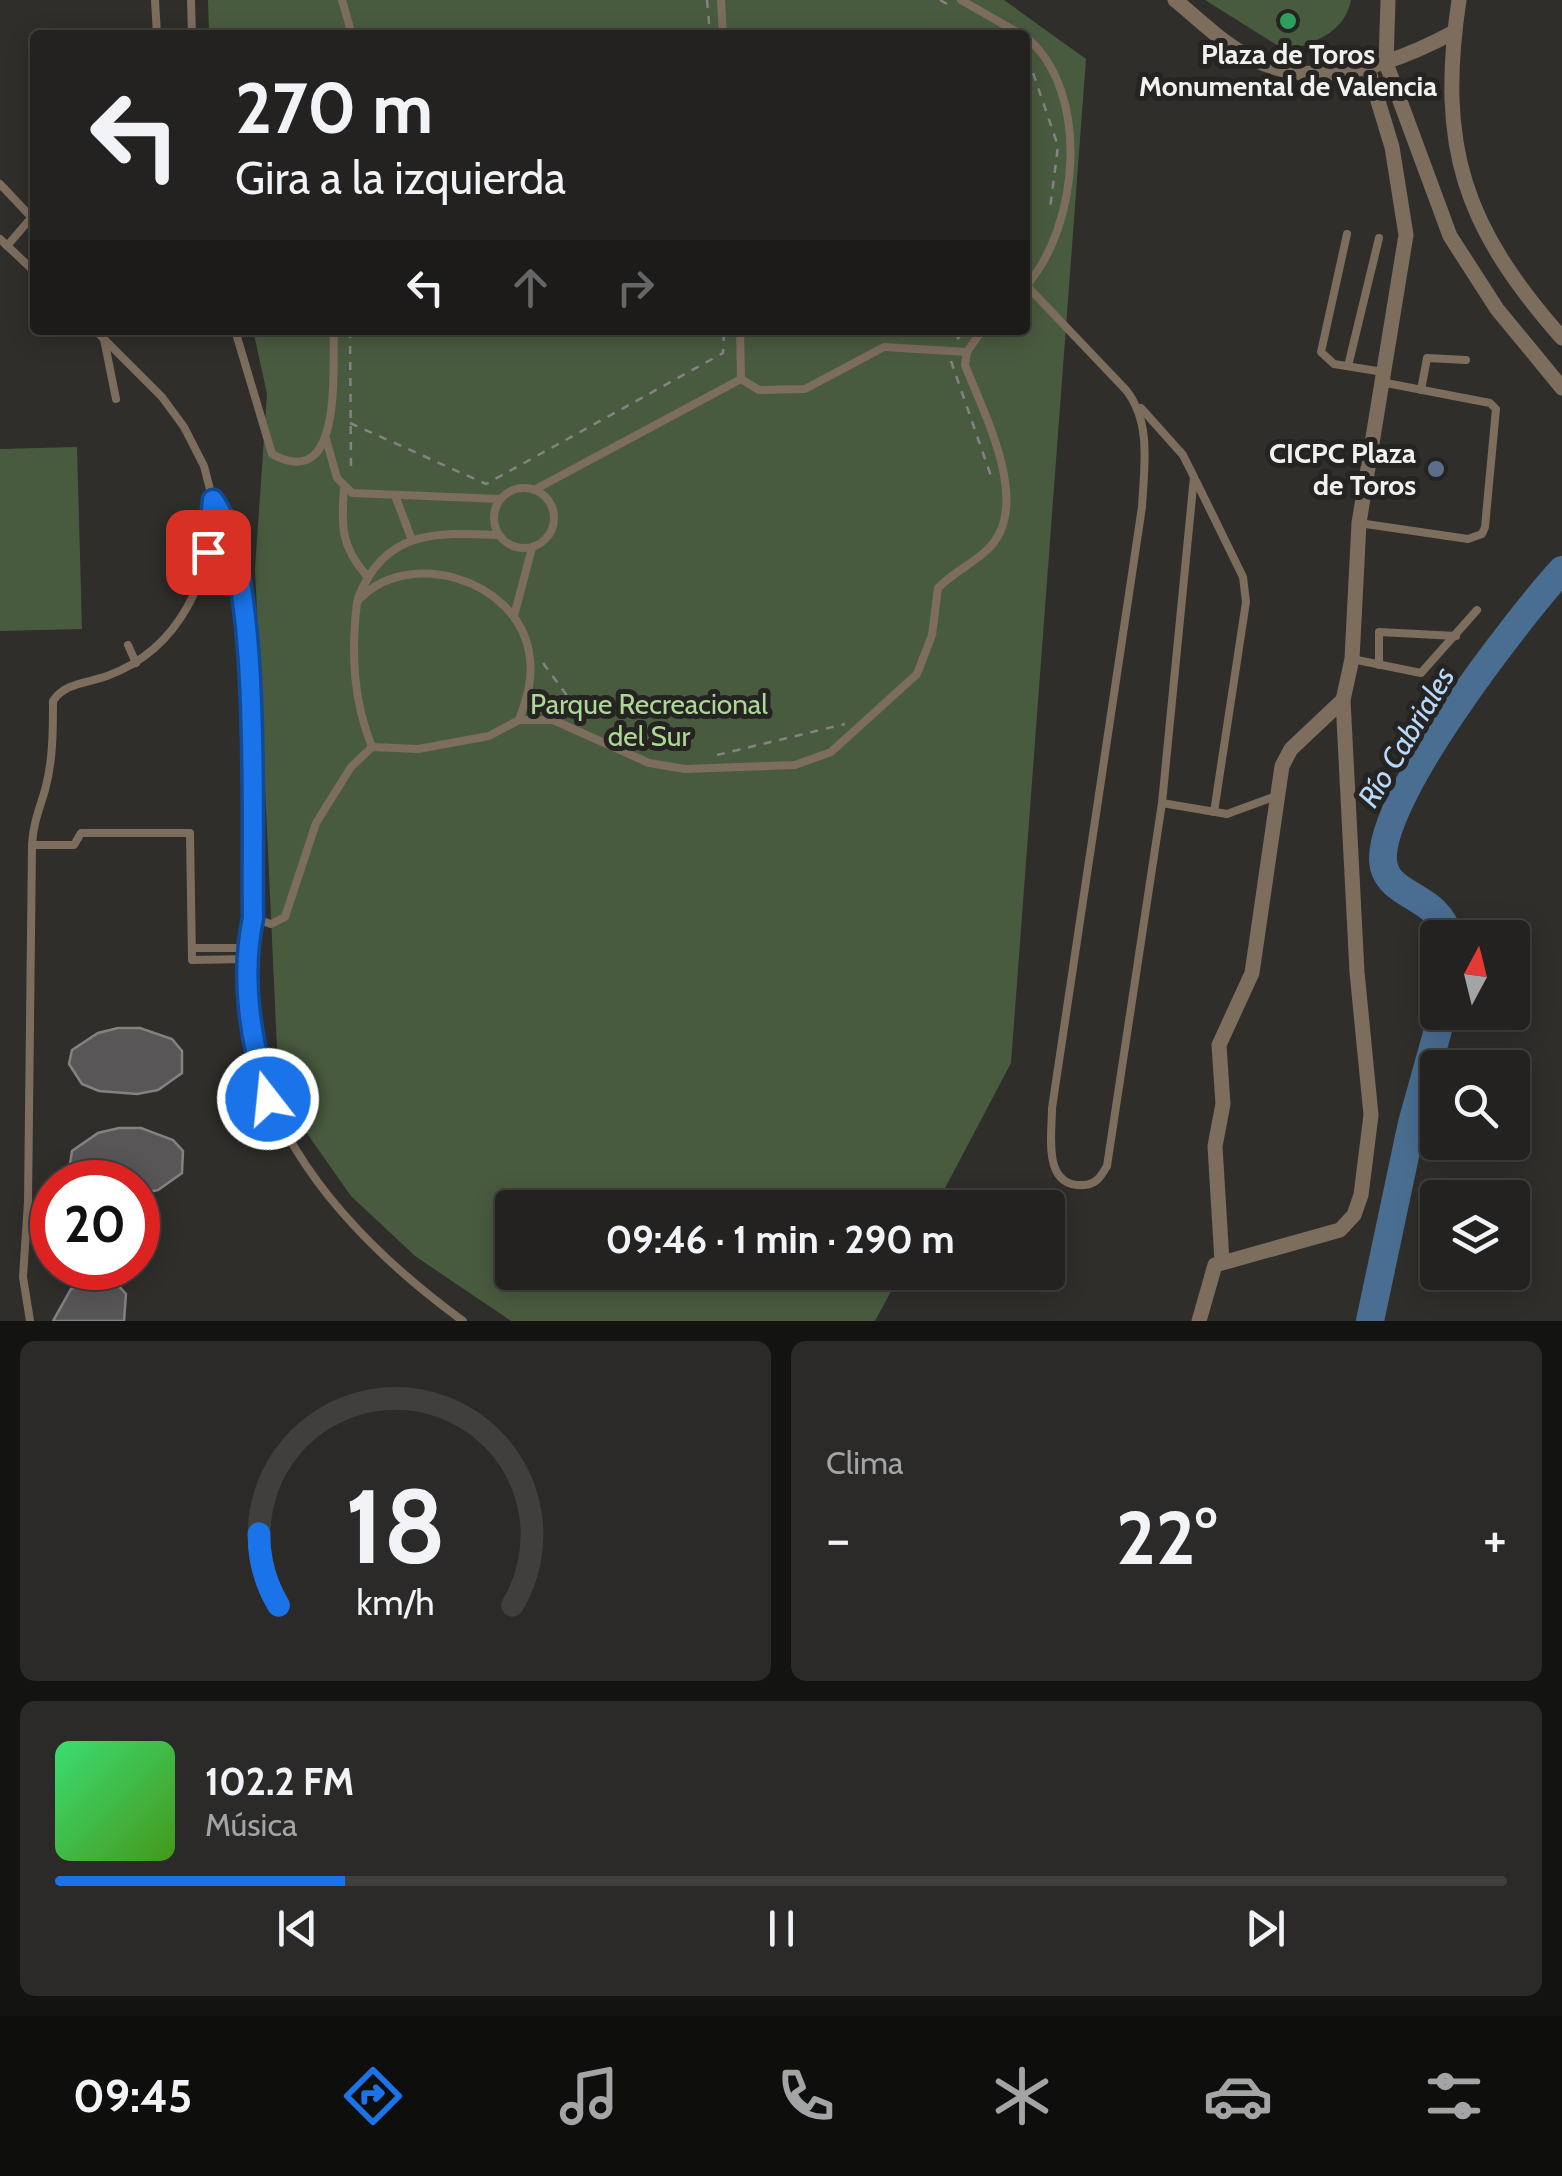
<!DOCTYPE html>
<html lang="es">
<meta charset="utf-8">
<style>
:root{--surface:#232220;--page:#2b2a29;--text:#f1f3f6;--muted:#a3a4a5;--line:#403f3e;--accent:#1a73e8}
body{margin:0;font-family:Cabin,sans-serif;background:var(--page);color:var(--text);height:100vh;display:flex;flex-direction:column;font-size:38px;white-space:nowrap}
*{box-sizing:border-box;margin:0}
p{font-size:32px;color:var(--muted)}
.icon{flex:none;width:55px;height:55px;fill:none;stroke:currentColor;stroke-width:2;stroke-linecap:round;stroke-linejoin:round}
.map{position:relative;height:1321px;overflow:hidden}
.details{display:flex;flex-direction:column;gap:20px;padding:20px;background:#131312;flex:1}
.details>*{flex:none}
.top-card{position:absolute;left:30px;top:30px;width:1000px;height:305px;border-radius:10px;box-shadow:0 5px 25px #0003,0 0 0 2px var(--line);background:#232220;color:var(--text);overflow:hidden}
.needle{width:65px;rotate:7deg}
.buttons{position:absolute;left:1420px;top:920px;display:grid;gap:20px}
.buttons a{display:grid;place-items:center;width:110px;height:110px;border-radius:10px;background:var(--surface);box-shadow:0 5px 25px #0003,0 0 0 2px var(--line);font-size:50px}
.speed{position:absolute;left:30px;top:1160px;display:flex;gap:20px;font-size:50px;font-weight:700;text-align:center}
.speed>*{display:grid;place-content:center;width:130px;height:130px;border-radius:50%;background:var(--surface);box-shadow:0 5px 25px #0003,0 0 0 2px var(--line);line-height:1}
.speed .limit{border:15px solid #d22;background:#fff;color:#111}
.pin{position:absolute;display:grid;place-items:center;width:85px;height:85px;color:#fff;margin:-42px;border-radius:20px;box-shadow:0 5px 15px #0006}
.me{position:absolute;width:110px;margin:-55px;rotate:344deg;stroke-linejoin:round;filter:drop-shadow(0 0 8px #0008)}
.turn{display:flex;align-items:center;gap:35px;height:210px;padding:0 40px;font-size:45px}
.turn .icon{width:130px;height:130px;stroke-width:2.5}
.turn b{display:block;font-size:70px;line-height:85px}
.lanes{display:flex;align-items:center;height:95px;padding:0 40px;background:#0003;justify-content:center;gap:50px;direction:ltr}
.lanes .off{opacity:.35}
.big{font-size:75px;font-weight:700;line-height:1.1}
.details .card{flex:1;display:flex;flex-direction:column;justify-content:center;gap:15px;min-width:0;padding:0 35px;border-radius:15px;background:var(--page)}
.details .dial{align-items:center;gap:0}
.dial svg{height:260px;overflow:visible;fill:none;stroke:var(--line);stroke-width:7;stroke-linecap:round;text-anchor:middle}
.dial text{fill:var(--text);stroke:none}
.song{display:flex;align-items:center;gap:30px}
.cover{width:120px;height:120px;border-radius:15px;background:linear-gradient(135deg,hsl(140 70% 55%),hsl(100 70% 35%))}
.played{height:10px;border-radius:5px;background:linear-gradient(90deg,var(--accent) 20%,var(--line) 20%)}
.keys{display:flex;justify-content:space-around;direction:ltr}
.heat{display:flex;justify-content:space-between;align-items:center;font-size:55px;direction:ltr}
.details .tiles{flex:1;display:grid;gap:20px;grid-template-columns:1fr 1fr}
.card:last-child{grid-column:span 2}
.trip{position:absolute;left:495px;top:1190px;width:570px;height:100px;border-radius:10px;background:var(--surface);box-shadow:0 5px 25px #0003,0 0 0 2px var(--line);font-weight:700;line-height:100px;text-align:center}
.tabs{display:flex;height:160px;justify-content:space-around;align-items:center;background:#0e0e0d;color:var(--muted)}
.tabs .icon{width:70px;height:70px}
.tabs .active{color:var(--accent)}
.tabs b{font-size:45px;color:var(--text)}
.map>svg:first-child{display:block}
</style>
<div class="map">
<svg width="1562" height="1321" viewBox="0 0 1562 1321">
<rect width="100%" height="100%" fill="#2f2e2b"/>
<g fill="#495b3f">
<polygon points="208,0 1004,0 1086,59 1011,1063 935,1207 512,1208 512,1272 901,1273 875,1321 511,1321 415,1256 351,1196 294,1115 277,1048 255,569 267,394 253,330 1025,330 1025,35 209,35"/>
<path d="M1205 0H1351C1345 32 1314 44 1285 50Z"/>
<polygon points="77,447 82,629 0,631 0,449"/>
</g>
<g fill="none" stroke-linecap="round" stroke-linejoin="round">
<g stroke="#4a6e91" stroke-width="28">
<path d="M1449 938C1441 896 1392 898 1384 867 1369 808 1520 616 1562 570"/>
<polyline points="1370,1321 1412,1123 1443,1012"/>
</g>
</g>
<g fill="#595658" stroke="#848183" stroke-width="2.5">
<polygon points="118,1028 140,1028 172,1039 182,1051 182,1073 158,1090 137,1094 99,1091 82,1084 69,1064 72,1050 98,1033"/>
<polygon points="119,1128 141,1128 173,1140 183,1151 182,1173 158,1190 138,1194 138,1182 81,1182 70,1164 72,1151 98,1133"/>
<polygon points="99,1277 112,1279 126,1294 124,1321 53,1321 71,1289"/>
</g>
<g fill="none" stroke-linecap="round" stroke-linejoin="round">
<g stroke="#848381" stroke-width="2.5" stroke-dasharray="8 8" stroke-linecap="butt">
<polyline points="707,0 710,35"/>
<polyline points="940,0 952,7"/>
<polyline points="1028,58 1058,146 1050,209"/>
<polyline points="350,330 351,473"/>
<polyline points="957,339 966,330"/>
<polyline points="951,361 991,476"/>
<polyline points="350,423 486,484 723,353 724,330"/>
<polyline points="543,663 585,720"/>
<polyline points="717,755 845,724"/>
</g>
<g stroke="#7d6d5d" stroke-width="8">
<polyline points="155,0 157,35"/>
<polyline points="191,0 192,35"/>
<polyline points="342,0 352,35"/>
<polyline points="721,0 723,35"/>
<polyline points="961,0 1022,35"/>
<path d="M1025 36C1092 91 1079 228 1025 287"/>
<polyline points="0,184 35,221"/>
<polyline points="1347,234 1321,352 1334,364 1383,372"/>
<polyline points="0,239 35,272"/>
<polyline points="7,246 31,218"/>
<path d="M1026 285 1126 390C1152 423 1144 467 1142 507L1052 1108C1052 1135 1042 1188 1084 1185 1097 1184 1101 1176 1107 1166L1162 803 1227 814 1276 796"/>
<path d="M95 330 162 397 184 427 204 466 213 501 226 519 243 591 253 918C216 1091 333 1226 463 1321"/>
<path d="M235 330 272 454C344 494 332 369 334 330"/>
<polyline points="740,330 741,379 759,390 805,389 884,347 967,352"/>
<polyline points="104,339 116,399"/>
<polyline points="1348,366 1379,238"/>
<polyline points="1421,390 1427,358 1466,360"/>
<polyline points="1141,408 1183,455 1194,477 1162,803"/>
<polyline points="326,439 337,478 352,493 500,499"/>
<polyline points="1196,481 1243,577 1246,602 1214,812"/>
<circle cx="524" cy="518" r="30"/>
<path d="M344 489C341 526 341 547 367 576"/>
<polyline points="534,490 741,379"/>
<polyline points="396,498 412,540"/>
<path d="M213 501C213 575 181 649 107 676 88 683 64 683 53 701 53 731 53 761 45 790 39 810 33 824 32 845H74L81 833H190L192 960 247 959"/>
<polyline points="1359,523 1468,539 1482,534 1485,527 1496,409 1490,403 1381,382"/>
<path d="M358 598C385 530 435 532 498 535"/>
<polyline points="514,616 532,548"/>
<polyline points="128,645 136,663"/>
<polyline points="1352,659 1421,673 1477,610"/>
<polyline points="1379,665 1379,632 1456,636"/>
<path d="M372 747C353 700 351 653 357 602 405 546 516 578 529 652 534 677 527 697 519 720"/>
<path d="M253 918 271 924 285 917 316 823 351 767 372 747 418 749 489 736 519 720H553L649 763 685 769 795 765 831 752 917 674 932 635 938 588C953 572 973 564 988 549 1033 506 984 414 965 365L967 352 982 330"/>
<polyline points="192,948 247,948"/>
<polyline points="30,1321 23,1277 28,1202 32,845"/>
</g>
<g stroke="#7d6d5d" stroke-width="15">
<path d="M1175 0C1200 20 1225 46 1255 60 1320 91 1395 64 1454 32"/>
<polyline points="1388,0 1386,63 1450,236 1497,309 1562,388"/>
<path d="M1459 0C1437 147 1464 227 1562 338"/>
<polyline points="1222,1262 1215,1146 1223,1104 1219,1045 1252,973 1282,766 1291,749 1343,700"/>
<polyline points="1199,1321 1215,1265 1340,1230 1354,1215 1361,1195 1371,1115 1357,972 1343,700 1352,659 1359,523 1406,235 1392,147 1368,68"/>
</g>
</g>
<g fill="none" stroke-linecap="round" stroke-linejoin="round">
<defs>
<path id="route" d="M208 552 213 500C263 569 251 825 253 918 240 980 251 1040 268 1099"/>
</defs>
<use href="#route" stroke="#114b97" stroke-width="25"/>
<use href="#route" stroke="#1a73e8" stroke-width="18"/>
</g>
<circle fill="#2e9e5b" stroke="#252422" stroke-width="4" cx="1288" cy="21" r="10"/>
<circle fill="#5c6f8a" stroke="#252422" stroke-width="4" cx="1436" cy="469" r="10"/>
<g text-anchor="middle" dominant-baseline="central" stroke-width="10" stroke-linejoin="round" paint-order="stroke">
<g font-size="28" font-weight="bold" fill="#f1f1ef" stroke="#252422">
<text x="1288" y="54">Plaza de Toros<tspan x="1288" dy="32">Monumental de Valencia</tspan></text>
<text x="1416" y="453" text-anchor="end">CICPC Plaza<tspan x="1416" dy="32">de Toros</tspan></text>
</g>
<g font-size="28" fill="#add795" stroke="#252422">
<text x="649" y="704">Parque Recreacional<tspan x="649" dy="32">del Sur</tspan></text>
</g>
<g font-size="30" font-style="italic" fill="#b7d9fb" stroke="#252422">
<text transform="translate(1406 737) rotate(-59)">Río Cabriales</text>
</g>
</g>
</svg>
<div class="buttons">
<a><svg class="needle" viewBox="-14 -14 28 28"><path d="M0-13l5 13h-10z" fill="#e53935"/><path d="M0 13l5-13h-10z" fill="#a3a4a5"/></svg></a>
<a><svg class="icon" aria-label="search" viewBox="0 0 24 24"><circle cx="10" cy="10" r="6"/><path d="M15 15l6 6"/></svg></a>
<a><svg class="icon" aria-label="layers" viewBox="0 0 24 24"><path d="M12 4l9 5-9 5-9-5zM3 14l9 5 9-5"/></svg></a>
</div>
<div class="speed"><div class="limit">20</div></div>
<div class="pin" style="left:208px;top:552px;background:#d93025"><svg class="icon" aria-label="arrive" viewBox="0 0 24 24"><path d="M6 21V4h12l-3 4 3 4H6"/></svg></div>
<svg class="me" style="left:268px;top:1099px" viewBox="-20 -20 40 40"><circle r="17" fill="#1a73e8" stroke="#fff" stroke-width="3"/><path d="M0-11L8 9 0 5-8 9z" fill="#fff"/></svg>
<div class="trip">09:46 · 1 min · 290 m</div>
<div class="top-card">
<div class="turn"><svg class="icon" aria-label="left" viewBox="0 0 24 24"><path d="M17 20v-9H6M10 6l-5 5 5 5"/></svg><div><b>270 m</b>Gira a la izquierda</div></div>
<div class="lanes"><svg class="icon" aria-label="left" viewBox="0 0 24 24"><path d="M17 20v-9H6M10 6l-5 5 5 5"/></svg><svg class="icon off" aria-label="ahead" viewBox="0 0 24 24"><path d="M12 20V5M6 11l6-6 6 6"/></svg><svg class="icon off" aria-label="right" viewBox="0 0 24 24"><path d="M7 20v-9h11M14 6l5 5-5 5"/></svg></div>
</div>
</div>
<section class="details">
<div class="tiles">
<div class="card dial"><svg viewBox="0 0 100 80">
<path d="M14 69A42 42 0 1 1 86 69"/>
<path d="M14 69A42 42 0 0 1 8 47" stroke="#1a73e8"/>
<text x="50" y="56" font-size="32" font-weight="700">18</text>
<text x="50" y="72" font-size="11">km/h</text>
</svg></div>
<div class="card"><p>Clima</p>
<div class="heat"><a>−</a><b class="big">22°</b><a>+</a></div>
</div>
<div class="card">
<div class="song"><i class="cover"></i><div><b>102.2 FM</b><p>Música</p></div></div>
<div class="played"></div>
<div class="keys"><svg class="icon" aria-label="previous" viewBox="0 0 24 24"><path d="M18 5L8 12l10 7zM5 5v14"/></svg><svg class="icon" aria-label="pause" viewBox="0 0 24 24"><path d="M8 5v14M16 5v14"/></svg><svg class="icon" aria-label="next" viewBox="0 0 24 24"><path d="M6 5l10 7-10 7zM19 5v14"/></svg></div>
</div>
</div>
</section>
<nav class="tabs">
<b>09:45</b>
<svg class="icon active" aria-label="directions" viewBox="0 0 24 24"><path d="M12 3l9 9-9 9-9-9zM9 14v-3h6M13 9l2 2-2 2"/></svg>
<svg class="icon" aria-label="music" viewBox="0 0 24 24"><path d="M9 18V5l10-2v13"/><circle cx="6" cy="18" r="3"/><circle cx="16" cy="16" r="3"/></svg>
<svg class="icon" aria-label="phone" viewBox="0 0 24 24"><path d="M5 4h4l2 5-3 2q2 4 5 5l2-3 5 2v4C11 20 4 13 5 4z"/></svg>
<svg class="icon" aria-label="climate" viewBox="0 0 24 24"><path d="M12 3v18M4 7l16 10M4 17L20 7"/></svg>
<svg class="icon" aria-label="car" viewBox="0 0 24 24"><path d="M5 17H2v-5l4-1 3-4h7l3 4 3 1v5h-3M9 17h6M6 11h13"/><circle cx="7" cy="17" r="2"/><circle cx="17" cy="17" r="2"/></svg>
<svg class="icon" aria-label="filters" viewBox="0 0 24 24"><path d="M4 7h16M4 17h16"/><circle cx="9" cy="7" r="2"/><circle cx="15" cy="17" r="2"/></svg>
</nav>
